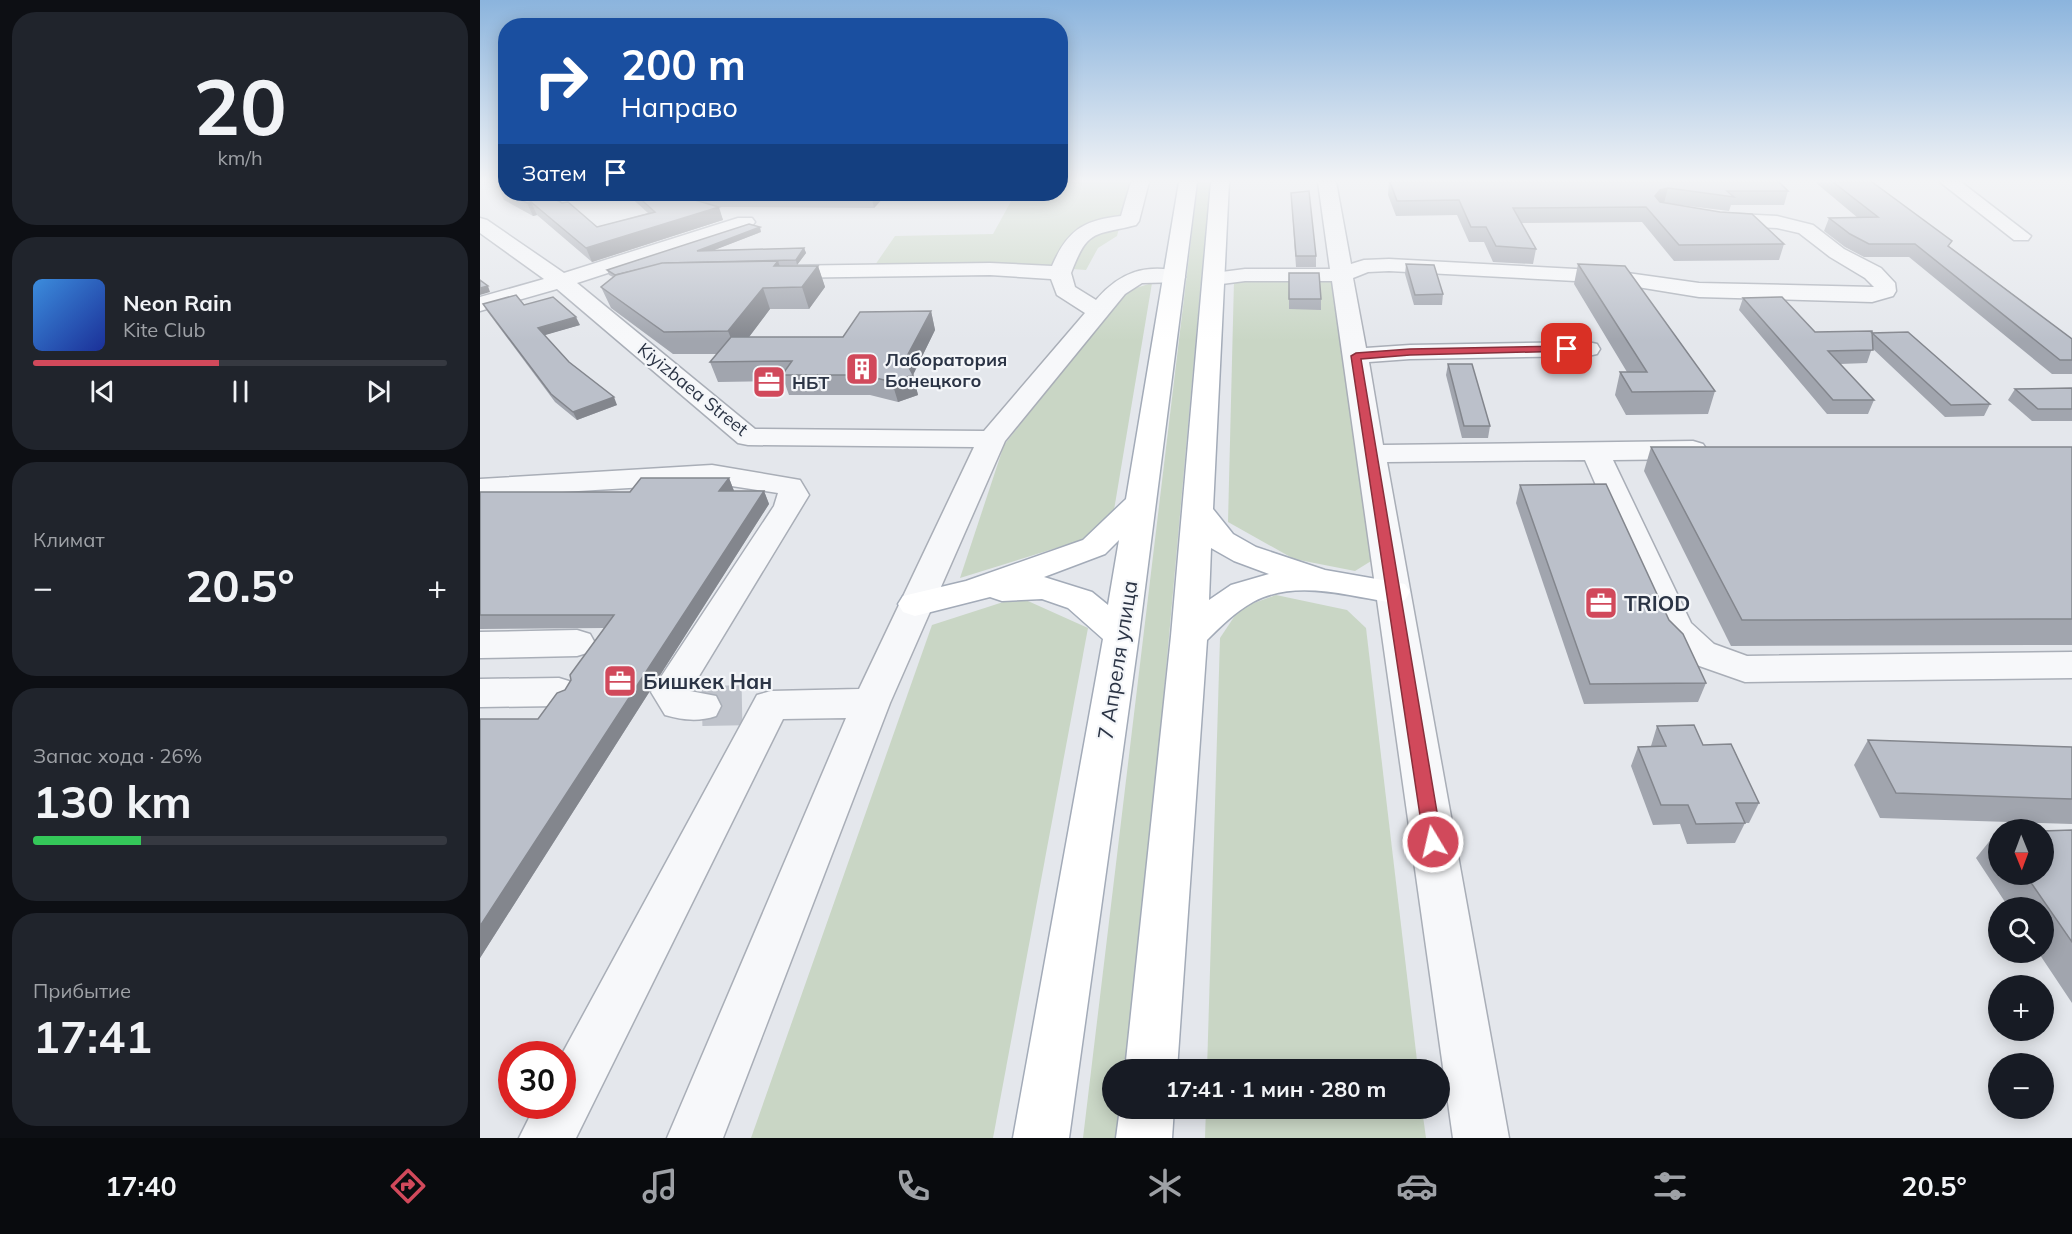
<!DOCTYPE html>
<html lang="ru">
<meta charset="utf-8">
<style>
:root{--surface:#171b24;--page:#20242c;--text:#f1f3f6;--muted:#9ea1a6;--line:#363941;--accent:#d1495b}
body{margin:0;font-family:Mulish,sans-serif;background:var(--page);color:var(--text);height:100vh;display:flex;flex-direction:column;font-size:22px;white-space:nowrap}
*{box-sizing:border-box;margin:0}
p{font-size:20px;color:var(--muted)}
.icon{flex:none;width:33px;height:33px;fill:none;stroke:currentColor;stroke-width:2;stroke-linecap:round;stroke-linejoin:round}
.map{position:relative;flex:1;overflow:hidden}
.drawer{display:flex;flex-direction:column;gap:12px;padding:12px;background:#0d0f14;width:480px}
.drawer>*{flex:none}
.banner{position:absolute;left:18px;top:18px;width:570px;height:183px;border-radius:24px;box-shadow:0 3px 15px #0003;background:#1a4fa0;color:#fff;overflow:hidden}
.needle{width:39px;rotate:179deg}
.fabs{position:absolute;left:1508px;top:819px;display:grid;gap:12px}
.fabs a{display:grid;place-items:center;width:66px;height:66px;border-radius:50%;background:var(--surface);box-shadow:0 3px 15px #0003;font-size:30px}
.speed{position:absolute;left:18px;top:1041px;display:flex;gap:12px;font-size:30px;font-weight:700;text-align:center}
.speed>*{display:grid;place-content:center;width:78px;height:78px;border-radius:50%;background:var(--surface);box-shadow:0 3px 15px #0003;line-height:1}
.speed .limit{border:9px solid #d22;background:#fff;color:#111}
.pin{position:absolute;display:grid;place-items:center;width:51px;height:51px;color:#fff;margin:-26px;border-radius:12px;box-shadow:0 3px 9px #0006}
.me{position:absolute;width:66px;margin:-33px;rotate:351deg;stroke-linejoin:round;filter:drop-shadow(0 0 4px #0008)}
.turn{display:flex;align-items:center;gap:21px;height:126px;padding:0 24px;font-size:27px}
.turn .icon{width:78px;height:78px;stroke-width:2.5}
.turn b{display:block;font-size:42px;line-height:51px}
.then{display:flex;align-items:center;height:57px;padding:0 24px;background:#0003;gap:12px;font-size:22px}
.big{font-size:45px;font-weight:700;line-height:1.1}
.drawer .tile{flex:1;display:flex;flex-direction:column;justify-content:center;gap:9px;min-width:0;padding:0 21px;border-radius:24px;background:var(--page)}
.drawer .dial{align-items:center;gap:0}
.dial b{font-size:78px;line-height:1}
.song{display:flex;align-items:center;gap:18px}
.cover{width:72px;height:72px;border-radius:9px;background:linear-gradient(135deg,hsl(210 70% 55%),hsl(230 70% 35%))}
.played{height:6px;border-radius:3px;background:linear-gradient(90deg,var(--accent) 45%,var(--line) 45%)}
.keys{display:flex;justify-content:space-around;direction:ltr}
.heat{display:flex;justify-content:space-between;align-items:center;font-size:33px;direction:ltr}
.charge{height:9px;border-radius:4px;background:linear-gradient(90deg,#34c759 26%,var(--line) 0)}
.trip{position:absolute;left:622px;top:1059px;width:348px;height:60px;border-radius:30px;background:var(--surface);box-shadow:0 3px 15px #0003;font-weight:700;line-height:60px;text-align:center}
.tab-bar{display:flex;height:96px;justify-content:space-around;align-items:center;background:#090b0e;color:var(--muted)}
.tab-bar .icon{width:42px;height:42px}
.tab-bar .on{color:var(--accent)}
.tab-bar b{font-size:27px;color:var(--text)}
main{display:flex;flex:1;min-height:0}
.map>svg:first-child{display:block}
</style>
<main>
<section class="drawer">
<div class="tile dial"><b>20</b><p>km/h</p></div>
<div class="tile">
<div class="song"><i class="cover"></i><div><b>Neon Rain</b><p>Kite Club</p></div></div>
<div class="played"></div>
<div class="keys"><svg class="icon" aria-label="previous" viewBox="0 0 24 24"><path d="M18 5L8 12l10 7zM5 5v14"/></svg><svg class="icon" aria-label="pause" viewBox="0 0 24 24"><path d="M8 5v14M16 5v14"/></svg><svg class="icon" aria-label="next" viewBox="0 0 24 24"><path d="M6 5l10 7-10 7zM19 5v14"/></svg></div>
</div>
<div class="tile"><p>Климат</p>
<div class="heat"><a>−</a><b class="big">20.5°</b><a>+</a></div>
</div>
<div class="tile"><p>Запас хода · 26%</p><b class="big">130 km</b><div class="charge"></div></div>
<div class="tile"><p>Прибытие</p><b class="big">17:41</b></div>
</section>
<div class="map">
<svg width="1592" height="1138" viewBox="0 0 1592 1138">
<rect width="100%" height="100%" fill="#e4e7ec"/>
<g fill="#c9d6c5">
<polygon points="581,182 651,182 637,236 618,248 606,270 510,263 395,265 415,236 513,234 535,194 580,194"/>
<polygon points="718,182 730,182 650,1069 633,1070 633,1108 646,1109 643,1138 603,1138"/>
<polygon points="856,279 896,558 875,571 814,559 748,522 754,280"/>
<polygon points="672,283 634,510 615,536 480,578 524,445 646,291"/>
<polygon points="796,595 867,610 886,628 938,1069 727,1070 740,638 760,608"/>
<polygon points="539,597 608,628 513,1138 271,1138 452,625"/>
<polygon points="726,1108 942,1109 946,1138 725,1138"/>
</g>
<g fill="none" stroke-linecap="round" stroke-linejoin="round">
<polyline stroke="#bfc3cb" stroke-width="40" stroke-dasharray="40 20" stroke-linecap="butt" points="222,706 272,705"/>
<defs>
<g id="minor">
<path d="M651 182H669L659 221 656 225C614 236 608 228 591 273L595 287 616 300C639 273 665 263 702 272L705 277 702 282 662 283 645 294 525 441 410 703 243 1138H187L366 718 303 719 96 1138H39L55 1106H82V1054L277 695 291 691 379 689 494 447 268 445 258 443 77 289 0 311V297L64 279 0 233V218L7 220 84 273 258 218H272L275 222 272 226 97 283 275 429 504 431 605 313 577 295 571 279 510 275 296 278 288 277 285 272 288 267 296 266 510 263 572 266C587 231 603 220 641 216Z"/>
<polygon points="838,182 856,182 871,264 884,260 909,259 1133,271 1219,283 1394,287 1385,278 1350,257 1319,233 1297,228 1236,225 1229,223 1226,219 1229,215 1236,213 1297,216 1333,225 1364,249 1401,268 1415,283 1416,291 1413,296 1392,302 1219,297 1133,283 909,271 888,272 873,278 886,348 930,345 1108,342 1117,344 1120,349 1117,354 1108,356 930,359 889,362 903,445 1213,441 1223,444 1227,450 1223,456 1213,459 1133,460 1211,623 1234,644 1267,656 1592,652 1592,678 1265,682 1208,662 1184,639 1179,630 1105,460 907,462 1029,1138 973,1138 852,281 765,281 734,285 726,284 723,279 726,274 765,269 850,269"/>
<polygon points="1460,182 1481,182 1551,236 1548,240 1534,240"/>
<path d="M232 465 320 480 329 495 210 691 236 696 241 706 236 716C218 722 203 720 185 715L171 692 294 506 298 493 232 483 0 497V479Z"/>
<polygon points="97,630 110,634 115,643 110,652 97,656 0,658 0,632"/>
<polygon points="79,678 92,682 98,692 92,702 79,706 0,707 0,679"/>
</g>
<g id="major">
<path d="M699 182H717L659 635 589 1138H533L623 639 588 608 562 599 522 601 510 597 435 616 423 612 418 604 423 596 486 581 603 540 646 499ZM639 540 628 605 612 592 564 577 625 554Z"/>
<path d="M731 182H749L733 509 753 534 776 547 845 570 925 584 930 592 925 600 913 603C869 596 815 579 773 602 755 612 741 626 727 640L697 1070H645L691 636ZM731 548 754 561 789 574 751 585 729 600Z"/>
<polygon points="640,1108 694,1108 692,1138 636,1138"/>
</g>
</defs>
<use href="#minor" stroke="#a9aeb7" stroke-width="3"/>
<use href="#major" stroke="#a3abb8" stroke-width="3"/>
<use href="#minor" fill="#f7f8fa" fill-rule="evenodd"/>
<use href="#major" fill="#fff" fill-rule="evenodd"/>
</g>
<g fill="#a1a5ae">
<polygon points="909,182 1299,182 1308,191 1304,205 1251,205 1249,211 1184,203 1304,244 1299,260 1194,261 1162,222 1041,223 1056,249 1053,264 1013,262 1004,242 989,242 977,215 916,216 908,195"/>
<polygon points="1335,182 1392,182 1469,246 1592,339 1592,374 1572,374 1429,257 1384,257 1365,247 1344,231 1349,218 1378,218"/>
<polygon points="26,185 26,194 66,194 117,227 168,213 147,194 407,194 394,208 238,207 243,220 112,262 57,215 53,216 24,200 18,187"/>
<polygon points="811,193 836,256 836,267 816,267"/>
<polygon points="281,232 234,250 324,248 326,253 317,265 300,265 300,266 338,266 345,287 329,309 290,309 269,337 363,337 451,311 455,330 433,375 438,395 418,402 390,395 309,395 304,381 238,382 230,362 237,354 193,354 131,308 121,287 133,277 129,275 127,270"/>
<polygon points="926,264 963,294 962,305 934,305 925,274"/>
<polygon points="1098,264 1235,391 1228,414 1146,415 1135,395 1140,372 1147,372 1094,284"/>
<polygon points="809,273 841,299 841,310 809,309"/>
<polygon points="1263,298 1335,332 1392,333 1510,404 1504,416 1465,417 1392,348 1387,363 1360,364 1394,400 1388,414 1347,414 1259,310"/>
<polygon points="3,304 44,305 100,325 64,335 89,362 137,405 97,420 75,402 7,311"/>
<polygon points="968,364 1010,426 1008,438 982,438 966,375"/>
<polygon points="1592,388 1592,421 1552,421 1528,400 1535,389"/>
<polygon points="1171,447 1592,447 1592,645 1251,646 1164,471"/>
<polygon points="249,478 254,491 284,491 289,504 0,958 0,719 58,719 85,690 124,628 0,629 0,492 150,492"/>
<polygon points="1040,485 1189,620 1226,683 1218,702 1104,704 1036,503"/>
<polygon points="1177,726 1223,745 1279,803 1269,823 1265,823 1255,843 1207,844 1200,824 1173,825 1151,766 1158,747 1171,746"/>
<polygon points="1388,740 1592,747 1592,824 1400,818 1374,765"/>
<polygon points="1592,830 1592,1003 1558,952 1563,952 1563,908 1529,908 1496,858 1516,833 1518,833 1518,874 1563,874"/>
</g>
<g fill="#83868d">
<polygon points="1188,188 1184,203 1176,205 1175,196 1180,190"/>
<polygon points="392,194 407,194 394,208 391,195"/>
<polygon points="51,202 57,215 53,216 47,203"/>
<polygon points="239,207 243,220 112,262 106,248"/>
<polygon points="280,227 281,232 219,256 217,251"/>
<polygon points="324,248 326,253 317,265 316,260"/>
<polygon points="298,261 305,282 294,266"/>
<polygon points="338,266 345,287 329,309 322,287"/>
<polygon points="8,286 10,292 0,295 0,288"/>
<polygon points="283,288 290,309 257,353 248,331"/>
<polygon points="451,311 455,330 433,375 438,395 418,402 412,382"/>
<polygon points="96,317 100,325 62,336 58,328"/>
<polygon points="134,397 137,405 97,420 93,412"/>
<polygon points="249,478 254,491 239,491"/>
<polygon points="284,491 289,504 0,958 0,926"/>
</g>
<g fill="#bbc0ca" stroke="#83868d" stroke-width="1.5">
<polygon points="910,182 1299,182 1308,191 1247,191 1254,197 1188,188 1180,190 1175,196 1180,202 1240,212 1272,214 1304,244 1199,245 1166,207 1033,208 1056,249 1016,246 1006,227 991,227 979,200 917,201"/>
<polygon points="1353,182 1392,182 1472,241 1468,246 1592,339 1592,360 1580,360 1435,244 1389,244 1370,234 1349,218 1398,217"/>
<polygon points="26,185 26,192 18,187"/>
<polygon points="829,191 836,256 816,256 811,193"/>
<polygon points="29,194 66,194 82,203 88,202 117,227 175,212 155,194 392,194 391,195 194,194 239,207 106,248 51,202 47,203"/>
<polygon points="269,224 280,227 217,251 324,248 316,260 187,263 135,275 127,270"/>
<polygon points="298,261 294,266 338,266 322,287 283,288 248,331 184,332 121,287 136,275 182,263"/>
<polygon points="926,264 954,265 963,294 935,295"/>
<polygon points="1098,264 1145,266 1235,391 1152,392 1140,372 1167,372"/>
<polygon points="809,273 839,273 841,299 809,299"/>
<polygon points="0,280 8,286 0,288"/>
<polygon points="36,295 44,305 73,297 96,317 58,328 89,362 134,397 93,412 71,394 3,304"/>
<polygon points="1302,297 1335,332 1392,331 1393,350 1348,351 1394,400 1353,400 1263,298"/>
<polygon points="451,311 425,360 433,375 412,382 384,375 302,375 312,361 230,362 251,337 363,337 380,312"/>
<polygon points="1428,332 1510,404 1471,405 1392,333"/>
<polygon points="968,364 992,364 1010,426 984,426"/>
<polygon points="1592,388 1592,409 1558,409 1535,389"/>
<polygon points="1171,447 1592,447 1592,619 1262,620"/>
<polygon points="161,478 249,478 239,491 284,491 0,926 0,719 58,719 77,693 85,690 91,680 90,675 134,615 0,615 0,492 150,492"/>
<polygon points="1126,484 1189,620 1203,634 1226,683 1110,684 1040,485"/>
<polygon points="1214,725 1223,745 1251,744 1279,803 1256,803 1265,823 1216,824 1208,805 1181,805 1158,747 1186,746 1177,726"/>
<polygon points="1388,740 1592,747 1592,799 1416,793"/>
<polygon points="1592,830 1592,942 1545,874 1563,874 1563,831"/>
</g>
<linearGradient id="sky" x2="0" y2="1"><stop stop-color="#8bb4dd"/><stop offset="0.53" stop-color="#f3f4f6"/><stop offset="1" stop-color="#f3f4f6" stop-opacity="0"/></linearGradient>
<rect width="1592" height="341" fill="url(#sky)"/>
<polygon fill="#d1495b" stroke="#882f3b" stroke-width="1.5" points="1087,346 1092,349 1091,351 930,355 881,359 962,842 960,848 953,850 947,848 944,842 871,356 876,353 930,349"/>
<defs>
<symbol id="building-square" viewBox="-11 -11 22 22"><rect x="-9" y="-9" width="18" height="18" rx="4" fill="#d1495b" stroke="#f4f6f9"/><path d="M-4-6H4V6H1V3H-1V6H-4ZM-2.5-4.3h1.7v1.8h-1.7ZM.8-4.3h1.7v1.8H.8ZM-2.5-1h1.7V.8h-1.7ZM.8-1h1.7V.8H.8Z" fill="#fff"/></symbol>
<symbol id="office-square" viewBox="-11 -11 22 22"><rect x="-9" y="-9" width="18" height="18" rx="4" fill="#d1495b" stroke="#f4f6f9"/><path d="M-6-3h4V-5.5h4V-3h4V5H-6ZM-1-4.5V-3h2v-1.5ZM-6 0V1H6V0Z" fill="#fff"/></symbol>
</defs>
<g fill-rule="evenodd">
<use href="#building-square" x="363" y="350" width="38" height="38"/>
<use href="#office-square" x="270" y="363" width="38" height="38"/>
<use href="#office-square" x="1102" y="584" width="38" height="38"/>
<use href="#office-square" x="121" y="662" width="38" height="38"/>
</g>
<g text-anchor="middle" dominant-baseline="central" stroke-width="4.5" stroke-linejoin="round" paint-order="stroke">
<g font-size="18" font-weight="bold" fill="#2b3445" stroke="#f4f6f9" text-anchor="start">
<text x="405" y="359">Лаборатория<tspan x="405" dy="21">Бонецкого</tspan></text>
<text x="312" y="382">НБТ</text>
</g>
<g font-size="18" fill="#2b3445" stroke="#f4f6f9">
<text transform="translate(213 389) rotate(39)">Kiyizbaea Street</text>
</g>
<g font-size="21" font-weight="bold" fill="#2b3445" stroke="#f4f6f9" text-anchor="start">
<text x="1144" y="603">TRIOD</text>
<text x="163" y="681">Бишкек Нан</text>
</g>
<g font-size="21" fill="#2b3445" stroke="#f4f6f9">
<text transform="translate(637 660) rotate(-81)">7 Апреля улица</text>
</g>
</g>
</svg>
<div class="fabs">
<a><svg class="needle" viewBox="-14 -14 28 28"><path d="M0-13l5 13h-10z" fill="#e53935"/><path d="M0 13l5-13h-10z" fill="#9ea1a6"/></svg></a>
<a><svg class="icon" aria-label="search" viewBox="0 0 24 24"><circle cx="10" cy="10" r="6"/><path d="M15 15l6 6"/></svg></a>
<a>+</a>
<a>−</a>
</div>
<div class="speed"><div class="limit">30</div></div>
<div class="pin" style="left:1087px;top:349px;background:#d93025"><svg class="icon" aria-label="arrive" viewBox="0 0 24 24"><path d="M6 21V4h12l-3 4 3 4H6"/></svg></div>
<svg class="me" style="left:953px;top:842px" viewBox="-20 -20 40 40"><circle r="17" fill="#d1495b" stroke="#fff" stroke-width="3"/><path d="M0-11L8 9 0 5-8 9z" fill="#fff"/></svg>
<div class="trip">17:41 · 1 мин · 280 m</div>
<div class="banner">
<div class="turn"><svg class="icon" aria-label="right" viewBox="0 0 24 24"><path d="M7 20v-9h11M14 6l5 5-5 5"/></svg><div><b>200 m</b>Направо</div></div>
<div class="then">Затем<svg class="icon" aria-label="arrive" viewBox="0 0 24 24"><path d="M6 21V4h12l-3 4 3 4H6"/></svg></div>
</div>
</div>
</main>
<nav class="tab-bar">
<b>17:40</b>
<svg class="icon on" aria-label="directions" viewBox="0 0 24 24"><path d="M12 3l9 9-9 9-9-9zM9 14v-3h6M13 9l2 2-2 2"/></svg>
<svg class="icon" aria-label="music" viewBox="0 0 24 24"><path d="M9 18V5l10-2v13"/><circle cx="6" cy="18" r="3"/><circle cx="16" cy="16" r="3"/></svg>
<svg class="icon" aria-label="phone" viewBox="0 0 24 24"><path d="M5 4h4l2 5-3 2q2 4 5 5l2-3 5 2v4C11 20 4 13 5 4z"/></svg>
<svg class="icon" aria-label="climate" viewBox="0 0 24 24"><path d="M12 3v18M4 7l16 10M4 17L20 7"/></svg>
<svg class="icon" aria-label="car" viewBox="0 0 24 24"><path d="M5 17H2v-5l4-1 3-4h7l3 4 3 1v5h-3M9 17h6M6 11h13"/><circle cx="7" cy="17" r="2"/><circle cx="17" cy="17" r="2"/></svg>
<svg class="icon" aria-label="filters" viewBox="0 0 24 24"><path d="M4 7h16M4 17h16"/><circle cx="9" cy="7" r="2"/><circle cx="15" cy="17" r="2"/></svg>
<b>20.5°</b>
</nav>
